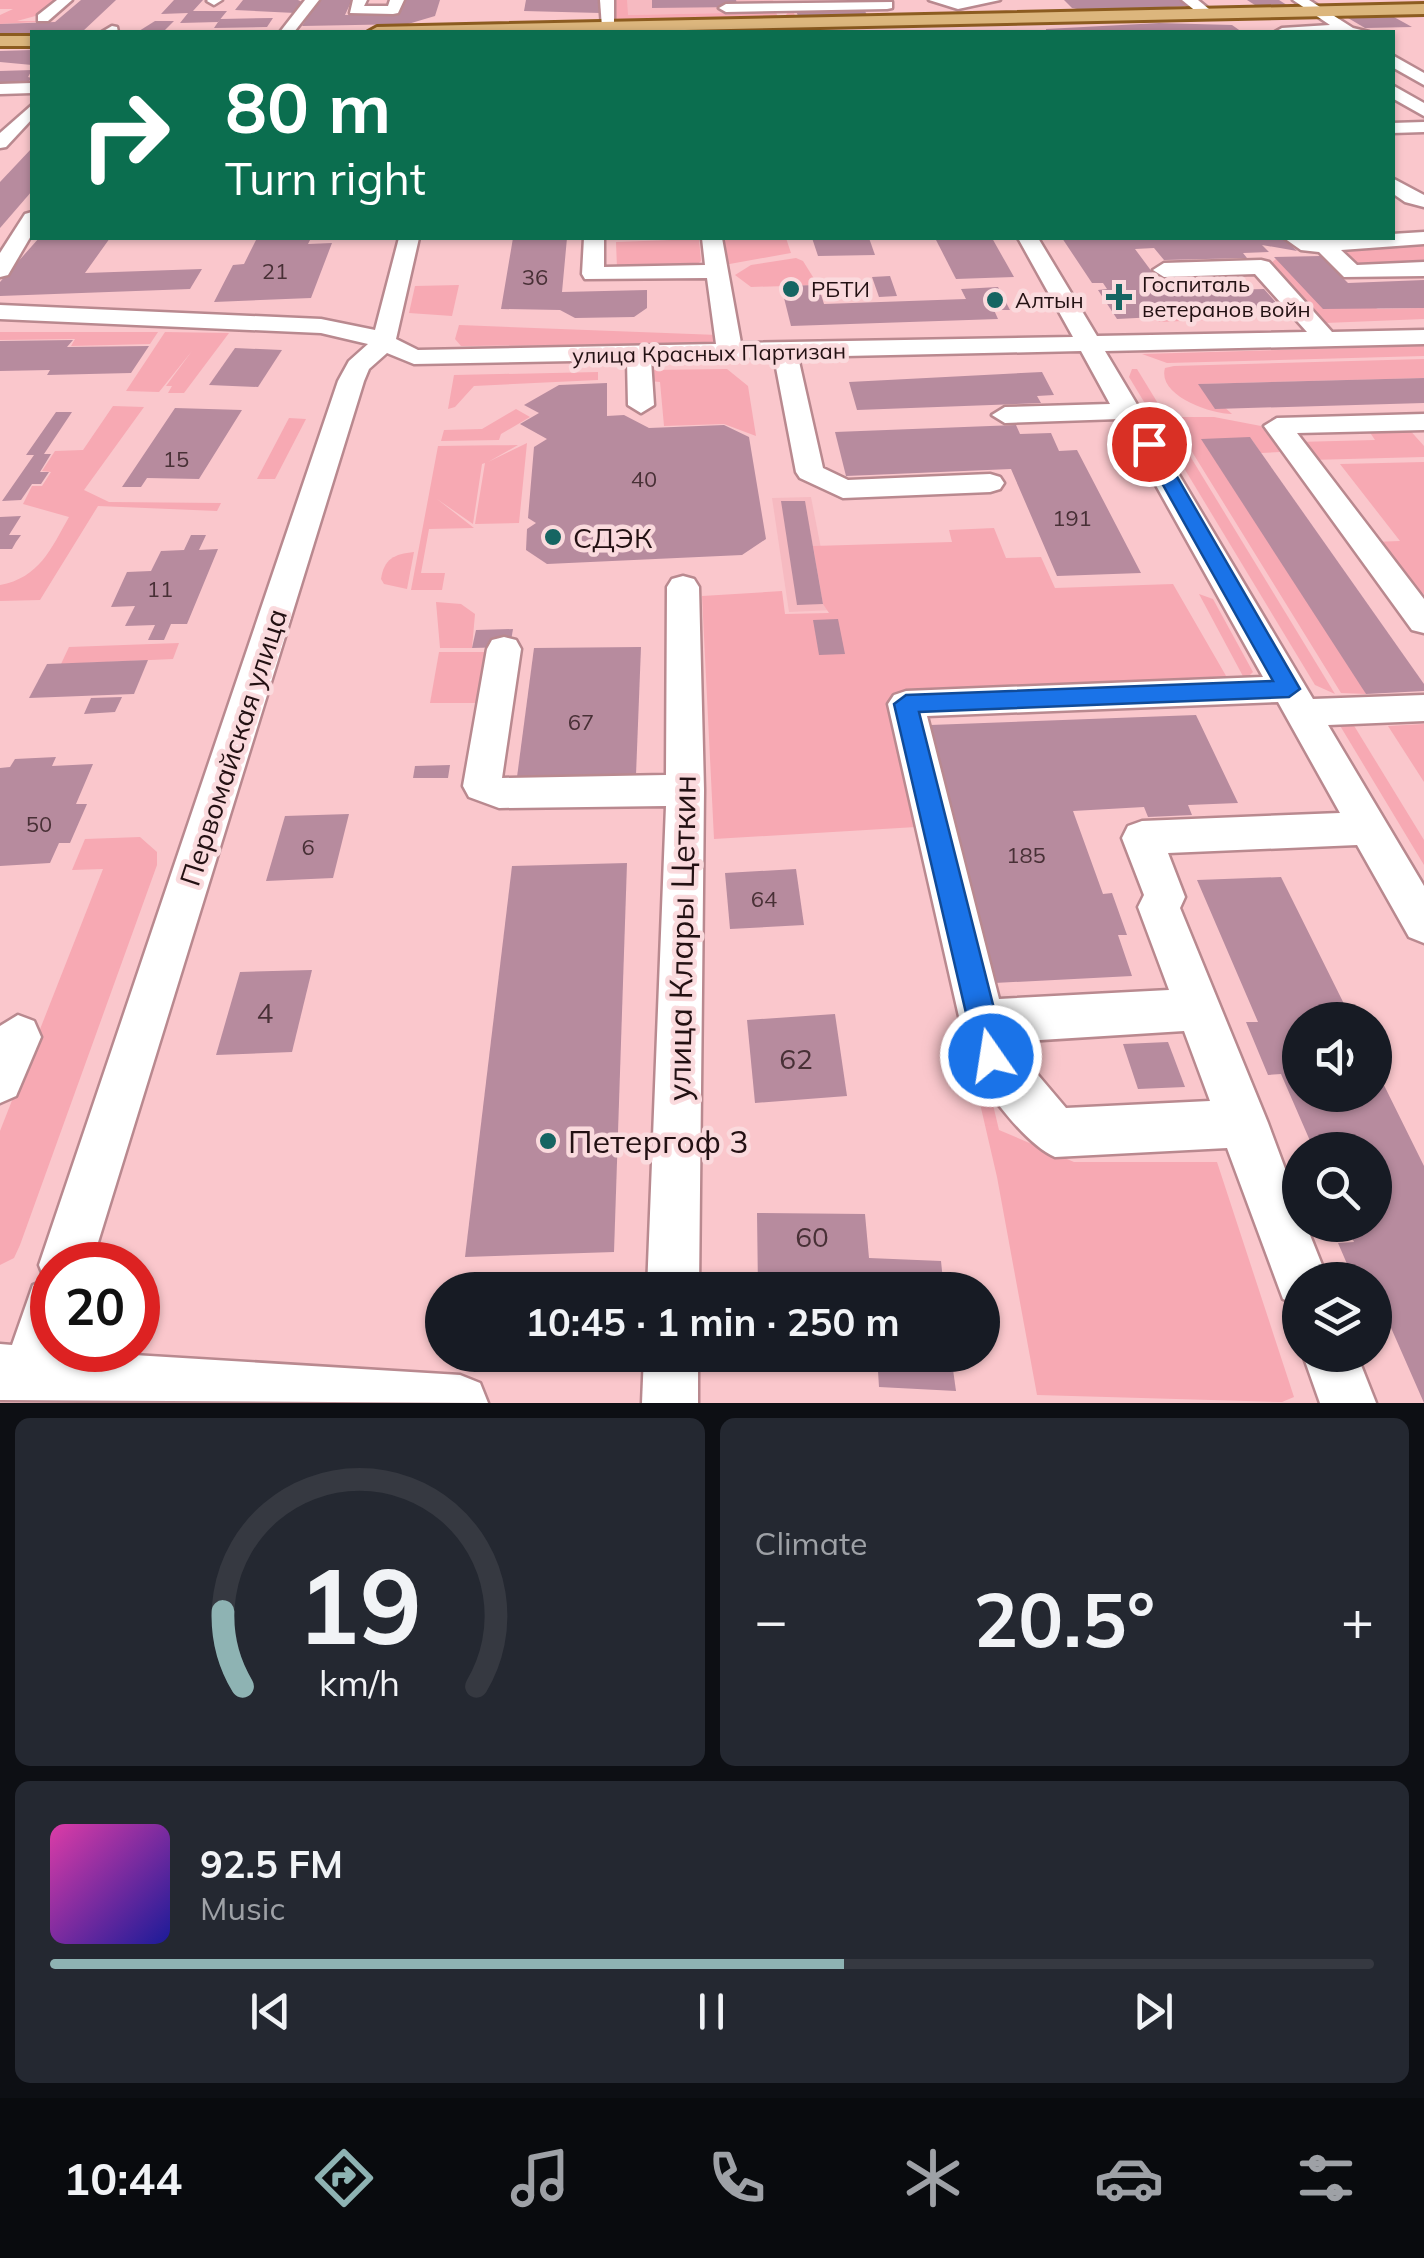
<!DOCTYPE html>
<meta charset="utf-8">
<style>
:root{--surface:#171b24;--page:#242831;--text:#f1f3f6;--muted:#9ea1a6;--line:#363941;--accent:#8eb3b3}
body{margin:0;font-family:Mulish,sans-serif;background:var(--page);color:var(--text);height:100vh;display:flex;flex-direction:column;font-size:38px;white-space:nowrap}
*{box-sizing:border-box;margin:0}
p{font-size:32px;color:var(--muted)}
.icon{flex:none;width:55px;height:55px;fill:none;stroke:currentColor;stroke-width:2;stroke-linecap:round;stroke-linejoin:round}
.map{position:relative;height:1403px;overflow:hidden}
.sheet{display:flex;flex-direction:column;gap:15px;padding:15px;background:#0d0f14;flex:1}
.sheet>*{flex:none}
.hud{position:absolute;left:30px;top:30px;width:1365px;height:210px;border-radius:0px;box-shadow:0 2px 8px #0004;background:#0b6e4f;color:#fff;overflow:hidden}
.controls{position:absolute;left:1282px;top:1002px;display:grid;gap:20px}
.controls a{display:grid;place-items:center;width:110px;height:110px;border-radius:50%;background:var(--surface);box-shadow:0 2px 8px #0004;font-size:50px}
.speed{position:absolute;left:30px;top:1242px;display:flex;gap:20px;font-size:50px;font-weight:700;text-align:center}
.speed>*{display:grid;place-content:center;width:130px;height:130px;border-radius:50%;background:var(--surface);box-shadow:0 2px 8px #0004;line-height:1}
.speed .limit{border:15px solid #d22;background:#fff;color:#111}
.pin{position:absolute;display:grid;place-items:center;width:85px;height:85px;color:#fff;margin:-42px;border:5px solid #fff;border-radius:50%;box-shadow:0 2px 10px #0007}
.me{position:absolute;width:110px;margin:-55px;rotate:347deg;stroke-linejoin:round;filter:drop-shadow(0 0 8px #0008)}
.turn{display:flex;align-items:center;gap:35px;height:210px;padding:0 30px;font-size:45px}
.turn .icon{width:130px;height:130px;stroke-width:2.5}
.turn b{display:block;font-size:70px;line-height:85px}
.big{font-size:75px;font-weight:700;line-height:1.1}
.sheet .tile{flex:1;display:flex;flex-direction:column;justify-content:center;gap:15px;min-width:0;padding:0 35px;border-radius:15px;background:var(--page)}
.sheet .dial{align-items:center;gap:0}
.dial svg{height:260px;overflow:visible;fill:none;stroke:var(--line);stroke-width:7;stroke-linecap:round;text-anchor:middle}
.dial text{fill:var(--text);stroke:none}
.song{display:flex;align-items:center;gap:30px}
.cover{width:120px;height:120px;border-radius:15px;background:linear-gradient(135deg,hsl(320 70% 55%),hsl(240 70% 35%))}
.played{height:10px;border-radius:5px;background:linear-gradient(90deg,var(--accent) 60%,var(--line) 60%)}
.keys{display:flex;justify-content:space-around;direction:ltr}
.heat{display:flex;justify-content:space-between;align-items:center;font-size:55px;direction:ltr}
.sheet .tiles{flex:1;display:grid;gap:15px;grid-template-columns:1fr 1fr}
.tile:last-child{grid-column:span 2}
.trip{position:absolute;left:425px;top:1272px;width:575px;height:100px;border-radius:50px;background:var(--surface);box-shadow:0 2px 8px #0004;font-weight:700;line-height:100px;text-align:center}
.menu{display:flex;height:160px;justify-content:space-around;align-items:center;background:#090b0e;color:var(--muted)}
.menu .icon{width:70px;height:70px}
.menu .current{color:var(--accent)}
.menu b{font-size:45px;color:var(--text)}
.map>svg:first-child{display:block}
</style>
<div class="map">
<svg width="1424" height="1403" viewBox="0 0 1424 1403">
<rect width="100%" height="100%" fill="#fac7cc"/>
<g fill="#f6bac1">
<polygon points="627,0 773,0 776,12 627,15"/>
<polygon points="811,497 833,610 789,612 772,498"/>
</g>
<g fill="#f7a9b3">
<polygon points="0,0 57,0 39,15 17,21 57,21 0,24 0,15 13,9 0,9"/>
<polygon points="611,0 627,0 628,15 776,12 778,18 783,18 792,8 796,18 866,18 612,22"/>
<polygon points="721,238 786,238 791,253 724,265"/>
<polygon points="699,239 701,261 697,265 617,268 616,242"/>
<polygon points="1424,241 1424,262 1354,266 1337,247"/>
<polygon points="796,258 803,261 818,285 751,287 735,275 751,265"/>
<polygon points="1276,259 1378,309 1424,308 1424,319 1325,323 1270,264"/>
<polygon points="459,285 452,316 409,313 415,286"/>
<polygon points="1244,309 1252,318 1159,322 1152,312"/>
<polygon points="459,325 718,335 719,344 461,346 455,339"/>
<polygon points="0,332 158,332 150,344 71,346 75,339 0,340"/>
<polygon points="165,332 229,333 184,393 168,393 172,386 166,386 192,351 159,392 126,391"/>
<polygon points="1424,346 1424,356 1167,363 1142,354"/>
<path d="M1424 359V378L1199 384 1232 414C1210 414 1157 395 1165 368L1174 366Z"/>
<polygon points="727,369 748,386 756,436 724,424 664,426 660,382 649,381 649,370"/>
<polygon points="1132,369 1137,369 1335,694 1315,685 1129,377"/>
<polygon points="598,372 598,380 474,386 455,407 448,409 454,375"/>
<path d="M113 406 144 407 84 490 109 502 221 503 217 511 98 506 40 600 0 601V585C39 578 51 549 69 517L23 504 32 486H42L51 472 42 471 55 451 83 450Z"/>
<polygon points="516,409 530,417 501,434 499,440 441,441 444,430 482,429"/>
<polygon points="1179,417 1214,417 1261,426 1280,452 1261,453 1250,437 1366,694 1341,693 1173,421"/>
<polygon points="289,418 306,419 275,479 257,479"/>
<polygon points="1407,427 1424,446 1424,457 1310,460 1297,442 1375,440 1367,428"/>
<polygon points="527,443 519,523 475,524 485,463 482,464 473,524 437,499 474,528 429,529 421,573 445,573 442,590 411,590 438,446 518,445 488,462"/>
<polygon points="1424,462 1424,594 1408,590 1372,542 1400,541 1340,464"/>
<polygon points="994,528 1006,558 1041,557 1055,588 1173,584 1229,681 898,702 999,1130 1074,1162 1217,1162 1294,1397 1282,1402 1037,1395 997,1177 916,827 714,839 702,596 782,591 785,614 829,613 823,604 813,546 952,542 949,530"/>
<path d="M414 552 407 589 384 584 381 579C384 559 394 554 414 552Z"/>
<polygon points="1199,594 1213,599 1253,672 1245,680"/>
<polygon points="436,602 461,604 475,614 472,648 440,648"/>
<polygon points="179,643 173,659 61,664 69,647"/>
<polygon points="439,652 490,652 480,703 430,703"/>
<polygon points="1339,724 1353,724 1424,840 1424,865"/>
<polygon points="1424,724 1424,782 1388,726"/>
<polygon points="140,837 157,852 157,865 20,1245 14,1258 0,1265 0,1131 103,869 72,870 85,839"/>
</g>
<g fill="#b78b9e">
<polygon points="81,0 116,0 82,32 0,34 0,24 55,22"/>
<polygon points="174,0 203,0 193,11 227,11 218,22 180,23 188,13 161,14"/>
<polygon points="243,0 298,0 306,4 299,5 304,8 295,13 235,10"/>
<polygon points="318,0 352,0 345,15 392,14 401,11 406,0 440,0 435,16 408,24 302,26"/>
<polygon points="526,0 601,0 600,13 524,11"/>
<polygon points="652,0 736,0 738,7 652,8"/>
<polygon points="1064,0 1181,0 1188,6 1087,11 1072,8"/>
<polygon points="1247,0 1279,0 1290,7 1258,7"/>
<polygon points="863,7 867,15 798,16 795,8"/>
<polygon points="1394,17 1412,27 1365,28 1348,18"/>
<polygon points="273,18 267,27 214,28 220,19"/>
<polygon points="155,21 174,21 165,30 139,31"/>
<polygon points="1159,23 1232,25 1242,32 1046,32 1046,29"/>
<polygon points="32,50 32,65 0,62 0,51"/>
<polygon points="32,70 28,77 32,78 25,85 0,85 0,71"/>
<polygon points="32,148 32,191 0,228 0,182"/>
<polygon points="39,238 110,238 85,273 202,269 190,289 0,296 0,282"/>
<polygon points="257,238 311,238 308,244 332,243 311,298 214,302 233,265 244,264"/>
<polygon points="513,238 567,238 562,292 647,290 647,308 634,317 575,318 560,310 501,309"/>
<polygon points="812,238 869,238 875,255 818,256"/>
<polygon points="935,238 992,238 1014,277 956,279"/>
<polygon points="1062,238 1284,238 1297,251 1262,245 1269,252 1243,253 1247,258 1164,260 1154,248 1135,249 1158,280 1146,281 1149,285 1209,283 1205,278 1216,277 1227,290 1264,289 1281,308 1152,312 1156,317 1117,319 1098,290 1107,289 1103,283 1092,283"/>
<polygon points="1321,256 1348,283 1424,280 1424,308 1323,309 1274,257"/>
<polygon points="890,276 897,296 879,297 872,277"/>
<polygon points="818,285 824,304 966,299 961,289 998,287 1010,310 994,310 998,319 791,326 781,286"/>
<polygon points="73,340 67,347 149,346 131,373 47,375 50,370 0,371 0,341"/>
<polygon points="235,348 282,350 258,387 209,385"/>
<polygon points="1042,372 1054,395 1037,396 1041,403 857,410 849,382"/>
<polygon points="1424,378 1424,403 1215,409 1198,384"/>
<polygon points="607,383 607,416 624,415 649,428 724,425 749,437 766,539 742,555 547,564 526,550 527,529 536,523 528,518 534,447 547,439 520,424 539,413 524,405 559,385"/>
<polygon points="175,408 242,410 199,479 147,478 141,487 122,487"/>
<polygon points="56,412 72,412 44,454 51,454 40,472 49,472 41,484 32,484 21,500 2,501 34,455 26,455"/>
<polygon points="1016,425 1020,434 1051,433 1059,451 1077,450 1141,573 1057,576 1011,469 846,476 835,432"/>
<polygon points="1250,437 1424,684 1424,691 1366,694 1201,439"/>
<polygon points="781,501 805,501 823,604 797,605"/>
<polygon points="21,516 9,535 21,535 16,542 12,549 0,549 0,517"/>
<polygon points="191,535 206,535 199,550 218,549 187,624 171,624 164,640 148,640 155,625 125,626 135,606 111,607 127,572 151,571 161,551 184,550"/>
<polygon points="838,619 845,654 819,655 813,620"/>
<polygon points="513,629 510,647 472,648 476,630"/>
<polygon points="641,647 636,775 517,777 534,648"/>
<polygon points="148,660 134,694 29,698 47,664"/>
<polygon points="122,697 115,712 84,714 91,698"/>
<polygon points="1196,715 1238,803 1188,805 1192,815 1148,817 1144,807 1073,811 1103,894 1112,893 1127,935 1118,935 1132,976 994,983 930,725"/>
<polygon points="56,757 52,766 93,764 76,804 87,804 70,843 59,843 50,863 0,866 0,768 10,767 15,759"/>
<polygon points="450,765 448,778 413,778 415,766"/>
<polygon points="349,814 333,878 266,881 285,816"/>
<polygon points="627,863 614,1252 465,1257 512,866"/>
<polygon points="796,869 804,925 730,929 725,873"/>
<polygon points="1281,877 1352,1020 1300,1020 1300,1095 1375,1095 1375,1067 1424,1166 1424,1403 1381,1305 1375,1305 1375,1280 1354,1280 1338,1243 1354,1242 1346,1225 1375,1225 1375,1150 1314,1150 1281,1074 1268,1075 1246,1022 1258,1022 1197,880"/>
<polygon points="312,970 292,1052 216,1055 240,972"/>
<polygon points="835,1014 847,1096 755,1103 747,1020"/>
<polygon points="1168,1042 1185,1087 1138,1089 1123,1044"/>
<polygon points="757,1213 865,1214 869,1258 941,1261 944,1290 758,1290"/>
<polygon points="877,1355 951,1355 956,1391 879,1387"/>
</g>
<g fill="none" stroke-linecap="round" stroke-linejoin="round">
<defs>
<g id="minor">
<polygon points="57,0 72,0 48,21 38,21 38,15"/>
<polygon points="222,0 214,5 207,1 208,0"/>
<polygon points="305,0 319,0 294,32 280,32"/>
<polygon points="353,0 367,0 364,6 388,6 390,0 404,0 398,13 393,14 350,13"/>
<polygon points="600,0 614,0 614,30 602,27"/>
<polygon points="929,0 1000,0 958,9"/>
<polygon points="1182,0 1198,0 1215,14 1203,17"/>
<polygon points="1293,0 1309,0 1353,28 1369,32 1275,32 1282,28 1330,25"/>
<polygon points="892,2 892,8 887,9 726,12 719,8 726,4"/>
<polygon points="112,26 117,27 118,32 102,32"/>
<polygon points="1392,55 1424,73 1424,85 1392,67"/>
<polygon points="32,83 32,93 0,94 0,84"/>
<polygon points="1392,85 1424,103 1424,116 1392,98"/>
<polygon points="32,105 32,119 6,147 0,148 0,133"/>
<polygon points="1424,122 1424,132 1392,133 1392,123"/>
<polygon points="1392,178 1424,195 1424,207 1405,202 1392,193"/>
<polygon points="32,212 32,234 8,275 0,277 0,253 25,214"/>
<polygon points="1424,232 1424,244 1341,250 1357,265 1424,262 1424,276 1344,277 1319,252 1301,250 1284,238 1392,238 1392,234"/>
<path d="M399 238H419L396 339 418 350 716 344 707 278 585 279 582 274 584 238H604V267L705 265 702 238H722L741 343 1073 337 1018 238H1038L1097 336 1307 332 1255 274 1164 277 1153 270 1164 263 1261 260 1269 262 1332 332 1424 330V344L1105 351 1313 699 1424 695V721L1328 725 1424 886V943L1409 937 1357 845 1168 853 1185 897 1180 908 1268 1123 1300 1209V1225H1306L1328 1280H1300V1305L1283 1299 1227 1148 1055 1157C1026 1145 981 1086 968 1056L888 704 894 695 906 691 1263 677 1119 419 1005 423 992 415 1005 407 1110 404 1081 351 798 357 823 468 848 480 990 474 1000 477 1004 483 1000 489 990 492 843 498 800 478 796 472 774 357 651 360 654 405 641 413 628 405 627 360 414 364 387 353 369 369 364 381 91 1265H52V1350L460 1375 480 1383 488 1403 0 1400V1344L12 1345 33 1285 45 1280 39 1265 338 381 349 361 368 344 321 333 0 319V305L321 319 375 330ZM1278 702 1340 813 1142 821 1128 826 1122 838 1144 895 1138 907 1169 990 999 999 927 716ZM1184 1031 1210 1101 1066 1108 1010 1042Z"/>
<polygon points="1424,414 1424,430 1297,433 1424,599 1424,633 1412,630 1264,426 1277,418"/>
<polygon points="683,576 694,579 699,587 704,790 699,1290 647,1290 666,806 499,808 469,797 463,786 487,649 492,640 504,637 516,640 521,649 502,778 666,775 667,587 672,579"/>
<polygon points="18,1015 34,1021 41,1037 16,1096 0,1103 0,1026"/>
<polygon points="644,1355 698,1355 698,1403 642,1403"/>
<polygon points="1303,1355 1357,1355 1376,1403 1320,1403"/>
</g>
<g id="major">
<polygon points="1424,4 1424,14 595,32 368,32 377,27"/>
<rect x="0" y="36" width="32" height="10"/>
</g>
</defs>
<use href="#minor" stroke="#b9898f" stroke-width="5"/>
<use href="#major" stroke="#8c5c20" stroke-width="6"/>
<use href="#minor" fill="#fff" fill-rule="evenodd"/>
<use href="#major" fill="#dcb67d" fill-rule="evenodd"/>
</g>
<polygon fill="#1a73e8" stroke="#114b97" stroke-width="2.5" points="1149,438 1158,444 1300,689 1289,697 919,712 1006,1056 1002,1067 991,1071 981,1067 976,1056 894,704 906,695 1273,681 1140,444"/>
<g fill="#166562" stroke="#fadadd" stroke-width="4">
<circle cx="791" cy="289" r="10"/>
<path d="M1114 282h10v10h10v10h-10v10h-10v-10h-10v-10h10z"/>
<circle cx="995" cy="300" r="10"/>
<circle cx="553" cy="537" r="10"/>
<circle cx="548" cy="1141" r="10"/>
</g>
<g text-anchor="middle" dominant-baseline="central" stroke-width="9" stroke-linejoin="round" paint-order="stroke">
<g font-size="22" fill="#483036">
<text x="275" y="271">21</text>
<text x="535" y="277">36</text>
<text x="176" y="459">15</text>
<text x="644" y="479">40</text>
<text x="1072" y="518">191</text>
<text x="160" y="589">11</text>
<text x="581" y="722">67</text>
<text x="39" y="824">50</text>
<text x="308" y="847">6</text>
<text x="1026" y="855">185</text>
<text x="764" y="899">64</text>
</g>
<g font-size="22" fill="#231113" stroke="#fadadd" text-anchor="start">
<text x="1142" y="284">Госпиталь<tspan x="1142" dy="25">ветеранов войн</tspan></text>
<text x="811" y="289">РБТИ</text>
<text x="1015" y="300">Алтын</text>
</g>
<g font-size="22" fill="#231113" stroke="#fadadd">
<text transform="translate(709 353) rotate(-1)">улица Красных Партизан</text>
</g>
<g font-size="28" fill="#231113" stroke="#fadadd" text-anchor="start">
<text x="573" y="537">СДЭК</text>
</g>
<g font-size="28" fill="#231113" stroke="#fadadd">
<text transform="translate(233 747) rotate(-72)">Первомайская улица</text>
</g>
<g font-size="28" fill="#483036">
<text x="265" y="1012">4</text>
<text x="796" y="1058">62</text>
<text x="812" y="1236">60</text>
</g>
<g font-size="32" fill="#231113" stroke="#fadadd">
<text transform="translate(681 938) rotate(-89)">улица Клары Цеткин</text>
</g>
<g font-size="32" fill="#231113" stroke="#fadadd" text-anchor="start">
<text x="568" y="1141">Петергоф 3</text>
</g>
</g>
</svg>
<div class="controls">
<a><svg class="icon" aria-label="sound" viewBox="0 0 24 24"><path d="M4 9h4l5-4v14l-5-4H4zM17 9q2 3 0 6"/></svg></a>
<a><svg class="icon" aria-label="search" viewBox="0 0 24 24"><circle cx="10" cy="10" r="6"/><path d="M15 15l6 6"/></svg></a>
<a><svg class="icon" aria-label="layers" viewBox="0 0 24 24"><path d="M12 4l9 5-9 5-9-5zM3 14l9 5 9-5"/></svg></a>
</div>
<div class="speed"><div class="limit">20</div></div>
<div class="pin" style="left:1149px;top:444px;background:#d93025"><svg class="icon" aria-label="arrive" viewBox="0 0 24 24"><path d="M6 21V4h12l-3 4 3 4H6"/></svg></div>
<svg class="me" style="left:991px;top:1056px" viewBox="-20 -20 40 40"><circle r="17" fill="#1a73e8" stroke="#fff" stroke-width="3"/><path d="M0-11L8 9 0 5-8 9z" fill="#fff"/></svg>
<div class="trip">10:45 · 1 min · 250 m</div>
<div class="hud">
<div class="turn"><svg class="icon" aria-label="right" viewBox="0 0 24 24"><path d="M7 20v-9h11M14 6l5 5-5 5"/></svg><div><b>80 m</b>Turn right</div></div>
</div>
</div>
<section class="sheet">
<div class="tiles">
<div class="tile dial"><svg viewBox="0 0 100 80">
<path d="M14 69A42 42 0 1 1 86 69"/>
<path d="M14 69A42 42 0 0 1 8 46" stroke="#8eb3b3"/>
<text x="50" y="56" font-size="32" font-weight="700">19</text>
<text x="50" y="72" font-size="11">km/h</text>
</svg></div>
<div class="tile"><p>Climate</p>
<div class="heat"><a>−</a><b class="big">20.5°</b><a>+</a></div>
</div>
<div class="tile">
<div class="song"><i class="cover"></i><div><b>92.5 FM</b><p>Music</p></div></div>
<div class="played"></div>
<div class="keys"><svg class="icon" aria-label="previous" viewBox="0 0 24 24"><path d="M18 5L8 12l10 7zM5 5v14"/></svg><svg class="icon" aria-label="pause" viewBox="0 0 24 24"><path d="M8 5v14M16 5v14"/></svg><svg class="icon" aria-label="next" viewBox="0 0 24 24"><path d="M6 5l10 7-10 7zM19 5v14"/></svg></div>
</div>
</div>
</section>
<nav class="menu">
<b>10:44</b>
<svg class="icon current" aria-label="directions" viewBox="0 0 24 24"><path d="M12 3l9 9-9 9-9-9zM9 14v-3h6M13 9l2 2-2 2"/></svg>
<svg class="icon" aria-label="music" viewBox="0 0 24 24"><path d="M9 18V5l10-2v13"/><circle cx="6" cy="18" r="3"/><circle cx="16" cy="16" r="3"/></svg>
<svg class="icon" aria-label="phone" viewBox="0 0 24 24"><path d="M5 4h4l2 5-3 2q2 4 5 5l2-3 5 2v4C11 20 4 13 5 4z"/></svg>
<svg class="icon" aria-label="climate" viewBox="0 0 24 24"><path d="M12 3v18M4 7l16 10M4 17L20 7"/></svg>
<svg class="icon" aria-label="car" viewBox="0 0 24 24"><path d="M5 17H2v-5l4-1 3-4h7l3 4 3 1v5h-3M9 17h6M6 11h13"/><circle cx="7" cy="17" r="2"/><circle cx="17" cy="17" r="2"/></svg>
<svg class="icon" aria-label="filters" viewBox="0 0 24 24"><path d="M4 7h16M4 17h16"/><circle cx="9" cy="7" r="2"/><circle cx="15" cy="17" r="2"/></svg>
</nav>
